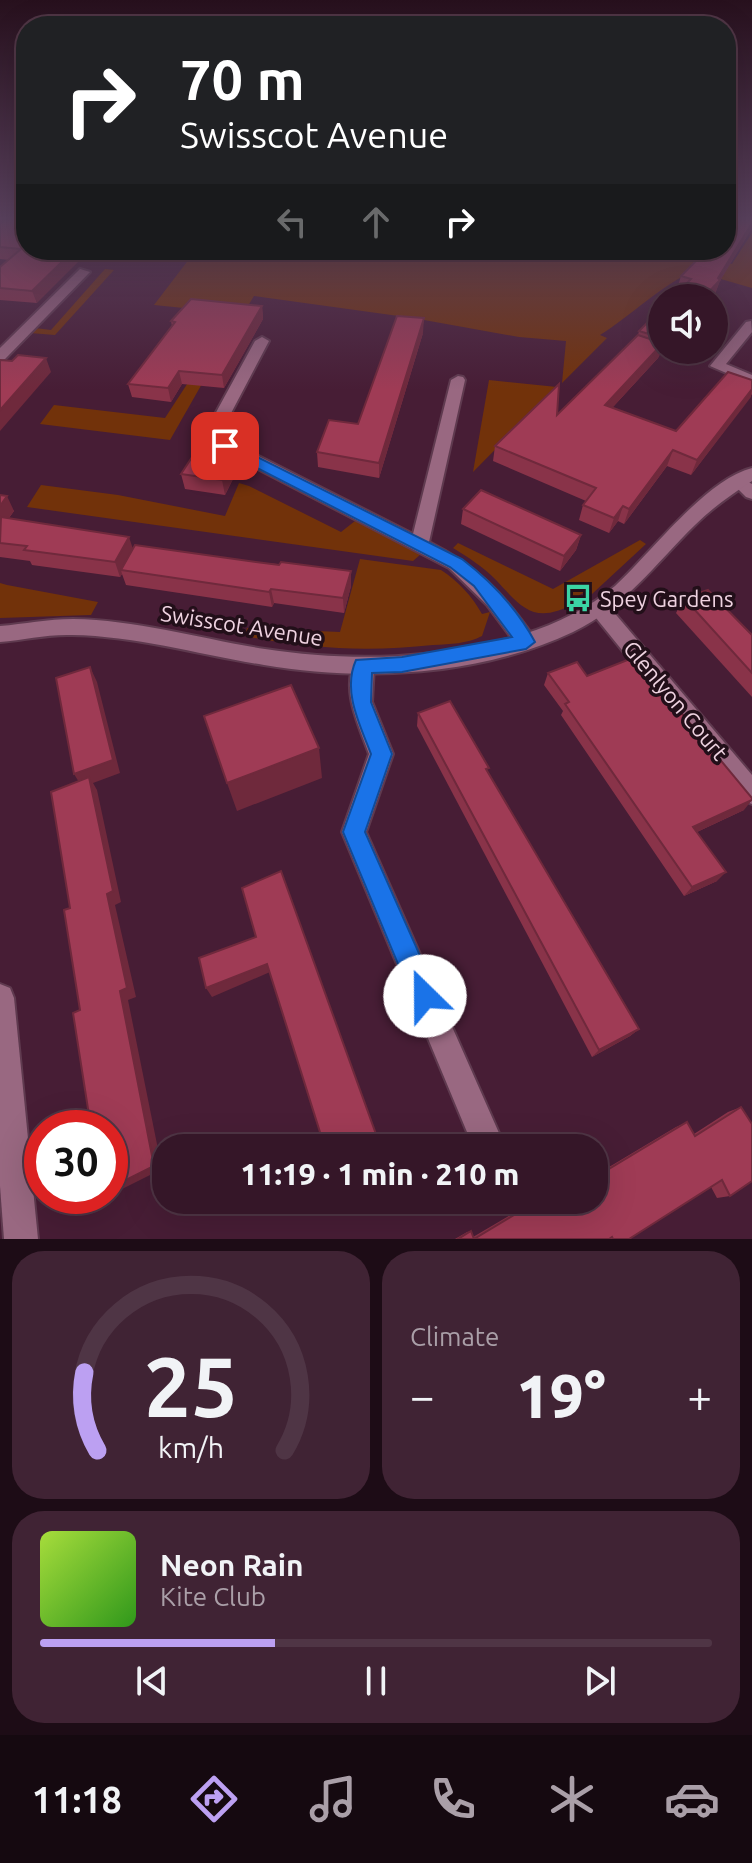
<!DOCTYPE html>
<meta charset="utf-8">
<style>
:root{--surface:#351628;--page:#402334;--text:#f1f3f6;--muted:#aa9fa8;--line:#4f3545;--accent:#bca0f2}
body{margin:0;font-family:Ubuntu,sans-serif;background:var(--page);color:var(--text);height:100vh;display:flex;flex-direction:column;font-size:30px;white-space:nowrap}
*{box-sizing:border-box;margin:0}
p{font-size:26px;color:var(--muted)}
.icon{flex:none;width:44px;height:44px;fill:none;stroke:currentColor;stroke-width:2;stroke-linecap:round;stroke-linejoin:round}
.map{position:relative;height:1239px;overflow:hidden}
.side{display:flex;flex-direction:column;gap:12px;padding:12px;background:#1d0c16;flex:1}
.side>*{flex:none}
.banner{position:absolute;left:16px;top:16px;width:720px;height:244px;border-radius:32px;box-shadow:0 8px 32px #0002,0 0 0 2px var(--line);background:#202124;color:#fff;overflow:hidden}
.buttons{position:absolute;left:648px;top:284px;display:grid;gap:16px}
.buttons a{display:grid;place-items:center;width:80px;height:80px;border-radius:50%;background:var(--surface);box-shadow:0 8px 32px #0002,0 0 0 2px var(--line);font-size:40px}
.speed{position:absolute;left:24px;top:1110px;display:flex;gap:16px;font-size:40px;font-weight:700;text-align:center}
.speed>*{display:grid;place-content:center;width:104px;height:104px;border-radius:50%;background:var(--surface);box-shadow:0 8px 32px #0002,0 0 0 2px var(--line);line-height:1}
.speed .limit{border:12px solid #d22;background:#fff;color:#111}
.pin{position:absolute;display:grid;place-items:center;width:68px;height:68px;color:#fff;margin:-34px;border-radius:16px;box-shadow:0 4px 12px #0006}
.me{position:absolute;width:88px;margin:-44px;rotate:337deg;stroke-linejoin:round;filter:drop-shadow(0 0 6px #0008)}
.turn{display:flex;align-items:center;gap:28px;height:168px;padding:0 32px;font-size:36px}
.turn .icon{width:104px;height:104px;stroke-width:2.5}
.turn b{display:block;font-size:56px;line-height:68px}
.lanes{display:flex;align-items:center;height:76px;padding:0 32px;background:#0003;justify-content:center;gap:40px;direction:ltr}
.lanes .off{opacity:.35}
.big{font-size:60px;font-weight:800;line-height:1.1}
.side .widget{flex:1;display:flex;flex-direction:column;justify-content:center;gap:12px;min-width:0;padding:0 28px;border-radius:32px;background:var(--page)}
.side .dial{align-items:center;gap:0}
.dial svg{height:208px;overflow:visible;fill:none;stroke:var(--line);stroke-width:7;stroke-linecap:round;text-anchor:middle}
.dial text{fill:var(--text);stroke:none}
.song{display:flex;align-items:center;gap:24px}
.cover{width:96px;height:96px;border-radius:12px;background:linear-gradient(135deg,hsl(80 70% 55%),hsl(110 70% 35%))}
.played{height:8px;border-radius:4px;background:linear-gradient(90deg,var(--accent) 35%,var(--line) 35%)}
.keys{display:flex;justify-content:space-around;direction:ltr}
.heat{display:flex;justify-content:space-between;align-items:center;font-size:44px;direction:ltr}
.side .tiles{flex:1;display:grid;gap:12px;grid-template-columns:1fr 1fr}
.widget:last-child{grid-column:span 2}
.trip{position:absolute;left:152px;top:1134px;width:456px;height:80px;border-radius:32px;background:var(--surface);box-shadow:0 8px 32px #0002,0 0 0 2px var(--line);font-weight:800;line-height:80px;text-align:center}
.tab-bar{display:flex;height:128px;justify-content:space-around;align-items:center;background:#150910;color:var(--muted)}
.tab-bar .icon{width:56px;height:56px}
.tab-bar .selected{color:var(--accent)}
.tab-bar b{font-size:36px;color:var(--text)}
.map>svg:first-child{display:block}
</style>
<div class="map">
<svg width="752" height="1239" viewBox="0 0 752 1239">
<rect width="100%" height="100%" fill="#471d35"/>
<g fill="#72320a">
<path d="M752 233V288L693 271C659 287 632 315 600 335L607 338 562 383 566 341 519 337 413 318 254 296 243 314 154 305 196 250H534L616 260 625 250H671L732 264Z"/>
<polygon points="105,269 114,270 55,335 30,333 35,328 51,330"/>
<polygon points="193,375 207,375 170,440 40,424 54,405 165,418"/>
<polygon points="489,380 557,387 473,472"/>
<polygon points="239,483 249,486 341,532 355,521 421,554 413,561 27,507 41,485 118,495 225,516"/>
<path d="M640 540 646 544 592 594 588 590 573 599 576 603C534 625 523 609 495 579 483 567 468 557 453 548L458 543 553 589Z"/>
<path d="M360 559 441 570C458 581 472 596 482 614L490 612 482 636C466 644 451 644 433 645 368 652 309 649 245 636L247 628 340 632Z"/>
<polygon points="0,583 7,585 98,602 91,615 0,618"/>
</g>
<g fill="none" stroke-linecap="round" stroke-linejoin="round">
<defs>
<g id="minor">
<polygon points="80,269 90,272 5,359 0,360 0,348"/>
<polygon points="751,321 752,332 726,364 752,375 752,384 710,366 746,322"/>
<path d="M262 337 269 341 219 436 413 534 451 380 458 376 463 377 465 380 429 542C477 566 503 593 533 636L536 642 533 648H519L487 605 449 568 204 441 202 438 255 341Z"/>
<polygon points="739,477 752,484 752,499 746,497 731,482"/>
<polygon points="599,601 606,603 752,775 752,804 744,801 592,613 589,608 592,603"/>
<path d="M363 657 370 659 374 665 372 702 393 754 366 832 499 1133 494 1144 481 1148 472 1144 342 832 369 754C359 725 340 689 356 659Z"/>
<polygon points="0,984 10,988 14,998 38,1239 4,1239 0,1186"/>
</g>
<path id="tertiary" d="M752 468V481C732 494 712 508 695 525 655 564 625 607 573 632 480 676 364 682 264 665 200 655 137 636 72 635 48 634 24 640 0 642V626C24 624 48 619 73 619 138 620 201 639 265 649 349 662 442 660 524 634 556 624 589 608 615 586 651 553 705 480 752 468Z"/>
</defs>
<use href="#minor" stroke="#5f3a4f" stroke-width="4"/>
<use href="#tertiary" stroke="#5f3a4f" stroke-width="4"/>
<use href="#minor" fill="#996881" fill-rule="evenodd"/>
<use href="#tertiary" fill="#996881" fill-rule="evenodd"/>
</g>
<g fill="#893349">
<polygon points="9,217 37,303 0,300 0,267 9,260 0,259 0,224"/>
<polygon points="752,228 720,280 715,294 677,289 681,276 705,252 696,250 726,250"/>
<polygon points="262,306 263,319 224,388 182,384 171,402 132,397 128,384 172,326 171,321"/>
<polygon points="662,308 662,350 658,358 612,408 676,431 752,380 752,394 691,475 667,466 624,524 618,521 609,533 579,520 583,505 586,501 493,461 495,446 557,415 638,335 639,331"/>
<polygon points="423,333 379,478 318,467 317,452 358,424"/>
<polygon points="234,456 237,471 225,495 185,489 181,474"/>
<polygon points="0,495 14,511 9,518 133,548 256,562 351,571 351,586 344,613 274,603 272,607 126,585 122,574 120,577 32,565 30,561 0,557"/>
<polygon points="463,509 581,535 576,550 560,571 461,524"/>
<polygon points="684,598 752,635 752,697 676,613"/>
<polygon points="548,673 587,676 744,810 697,832 717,881 684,896 561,715 563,711 544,685"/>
<polygon points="418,713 488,772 639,1029 630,1036 592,1057 417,726"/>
<polygon points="741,1107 730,1196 717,1198 711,1187 629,1239 455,1239 467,1232 471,1231 473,1237 536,1200 594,1200 594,1176 676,1127 687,1122 694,1134 728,1112"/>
</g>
<g fill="#6f293c">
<polygon points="0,217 8,217 0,223"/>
<polygon points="752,223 752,228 720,281 715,294 711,298 703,298 718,278"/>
<polygon points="74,250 90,250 37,303 32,291"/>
<polygon points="262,306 263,319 224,388 222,375"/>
<polygon points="424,318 423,333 379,478 379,463"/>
<polygon points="662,344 662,350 658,358 601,420 605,405"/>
<polygon points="46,358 51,372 0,431 0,410"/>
<polygon points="179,371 182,384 171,402 168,388"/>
<polygon points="752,389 751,397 691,475 697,460"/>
<polygon points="673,450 667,466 624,524 629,509"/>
<polygon points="234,456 237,471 225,495 222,480"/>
<polygon points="7,496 14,511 0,530 0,506"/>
<polygon points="623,506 618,521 609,533 614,518"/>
<polygon points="581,535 576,550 560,571 564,556"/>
<polygon points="129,537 134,552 121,570 122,574 120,577 115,562"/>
<polygon points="351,571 351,586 344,613 343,598"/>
<polygon points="271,589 274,603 272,607 269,592"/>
<polygon points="90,667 97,682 120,773 93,783 97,790 121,902 115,905 136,997 128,1000 162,1169 112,1194 110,1194 110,1188 120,991 107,894 82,787 74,774"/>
<polygon points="319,748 322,778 237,811 227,783"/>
<polygon points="752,800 744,810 686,837 693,827"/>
<polygon points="726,872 717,881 684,896 692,887"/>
<polygon points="267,964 270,972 212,997 206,988"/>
<polygon points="639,1029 630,1036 592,1057 599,1050"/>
</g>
<g fill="#9f3b55" stroke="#6f293c" stroke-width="2">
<polygon points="9,217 26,217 26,250 74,250 32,291 0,288 0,267 21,249 0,247 0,224"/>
<polygon points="726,217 752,217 752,223 718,278 720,280 703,298 672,298 691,279 681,276 707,250 726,250"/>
<polygon points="191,299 262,306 222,375 179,371 168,388 128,384 175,322 171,321"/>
<polygon points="662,308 662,338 639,331"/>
<polygon points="397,316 424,318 379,463 317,452 329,420 358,424"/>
<polygon points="638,335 662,343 662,344 605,405 676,431 728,372 752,380 752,389 697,460 673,450 629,509 623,506 614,518 583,505 596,488 495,446 559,384 557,415"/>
<polygon points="18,355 46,358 0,410 0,360 12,361"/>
<polygon points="196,451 234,456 222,480 181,474"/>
<polygon points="481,490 581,535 564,556 463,509"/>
<polygon points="0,495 7,496 0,506"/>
<polygon points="1,517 129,537 115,562 24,550 27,546 0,543"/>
<polygon points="135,545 256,562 279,565 281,562 351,571 343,598 271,589 269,592 121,570"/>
<polygon points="708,590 752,635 752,673 684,598"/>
<polygon points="635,657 752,798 752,800 693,827 726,872 692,887 565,704 569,702 548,673 577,662 587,676"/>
<polygon points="90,667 113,760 74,774 56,678"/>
<polygon points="291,685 319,748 227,783 204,716"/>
<polygon points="450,701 489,768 486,769 639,1029 599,1050 418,713"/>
<polygon points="89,777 113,891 107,894 127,988 120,991 154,1166 110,1188 110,1128 91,1128 73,1013 80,1010 64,910 70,908 51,792"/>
<polygon points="281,871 381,1148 325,1148 267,964 206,988 199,958 256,937 242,888"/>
<polygon points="741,1107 752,1124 752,1181 730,1196 722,1180 629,1239 613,1239 612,1237 609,1239 458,1239 471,1231 474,1239 539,1200 594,1200 594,1178 687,1122 695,1136"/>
</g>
<linearGradient id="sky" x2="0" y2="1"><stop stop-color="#27101d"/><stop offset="0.56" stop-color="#58405c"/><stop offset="1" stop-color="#58405c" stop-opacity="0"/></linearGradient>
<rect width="752" height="390" fill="url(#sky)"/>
<path fill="#1a73e8" stroke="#114b97" stroke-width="2" d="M225 441 462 559C492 582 517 608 535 642L526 649 402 672 372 673 371 702 392 754 365 832 438 996 434 1005 425 1009 415 1005 343 832 371 754C360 725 342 691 356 660L402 657 512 637 474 586 450 567 220 449 218 446Z"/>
<defs>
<symbol id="bus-bare" viewBox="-9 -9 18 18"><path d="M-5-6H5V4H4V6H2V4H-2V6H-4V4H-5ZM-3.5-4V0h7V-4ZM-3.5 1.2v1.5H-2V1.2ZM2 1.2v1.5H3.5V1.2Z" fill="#3bd4a4" stroke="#220f19" stroke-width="2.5" paint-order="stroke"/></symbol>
</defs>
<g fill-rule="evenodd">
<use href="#bus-bare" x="558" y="578" width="40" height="40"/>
</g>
<g text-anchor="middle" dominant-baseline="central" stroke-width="7" stroke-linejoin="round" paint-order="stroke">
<g font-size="22" fill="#efd3e1" stroke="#220f19" text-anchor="start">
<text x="600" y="598">Spey Gardens</text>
</g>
<g font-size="22" fill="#efd3e1" stroke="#220f19">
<text transform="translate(242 625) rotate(9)">Swisscot Avenue</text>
<text transform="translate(676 700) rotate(50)">Glenlyon Court</text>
</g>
</g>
</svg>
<div class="buttons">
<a><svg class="icon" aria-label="sound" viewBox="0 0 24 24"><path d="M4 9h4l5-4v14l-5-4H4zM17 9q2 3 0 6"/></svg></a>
</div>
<div class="speed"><div class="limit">30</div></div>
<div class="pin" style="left:225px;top:446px;background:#d93025"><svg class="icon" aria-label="arrive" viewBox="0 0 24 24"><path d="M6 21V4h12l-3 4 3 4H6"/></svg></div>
<svg class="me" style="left:425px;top:996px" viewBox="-20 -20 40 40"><circle r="19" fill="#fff"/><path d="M0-13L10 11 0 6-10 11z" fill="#1a73e8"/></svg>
<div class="trip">11:19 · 1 min · 210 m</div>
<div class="banner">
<div class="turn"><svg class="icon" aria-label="right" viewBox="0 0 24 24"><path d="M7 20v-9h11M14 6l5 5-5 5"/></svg><div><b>70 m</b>Swisscot Avenue</div></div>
<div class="lanes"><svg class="icon off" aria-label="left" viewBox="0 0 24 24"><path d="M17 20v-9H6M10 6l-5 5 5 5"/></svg><svg class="icon off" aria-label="ahead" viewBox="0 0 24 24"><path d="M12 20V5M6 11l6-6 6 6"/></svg><svg class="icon" aria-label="right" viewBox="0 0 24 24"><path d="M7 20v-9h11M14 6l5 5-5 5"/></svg></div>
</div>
</div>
<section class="side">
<div class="tiles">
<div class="widget dial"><svg viewBox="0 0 100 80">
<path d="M14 69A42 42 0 1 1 86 69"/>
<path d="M14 69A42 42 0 0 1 9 39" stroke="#bca0f2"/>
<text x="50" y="56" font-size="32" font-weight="700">25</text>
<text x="50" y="72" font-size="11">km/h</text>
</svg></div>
<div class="widget"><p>Climate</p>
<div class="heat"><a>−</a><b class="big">19°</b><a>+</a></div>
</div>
<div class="widget">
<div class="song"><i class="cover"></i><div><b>Neon Rain</b><p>Kite Club</p></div></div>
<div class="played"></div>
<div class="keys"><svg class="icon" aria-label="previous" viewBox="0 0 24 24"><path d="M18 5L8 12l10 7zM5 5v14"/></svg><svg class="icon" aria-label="pause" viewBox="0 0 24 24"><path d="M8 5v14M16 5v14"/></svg><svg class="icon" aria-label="next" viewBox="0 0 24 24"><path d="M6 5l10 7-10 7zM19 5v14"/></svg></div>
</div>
</div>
</section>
<nav class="tab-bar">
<b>11:18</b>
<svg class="icon selected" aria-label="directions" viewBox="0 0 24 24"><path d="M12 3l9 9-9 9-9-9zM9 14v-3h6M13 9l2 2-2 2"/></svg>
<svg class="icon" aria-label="music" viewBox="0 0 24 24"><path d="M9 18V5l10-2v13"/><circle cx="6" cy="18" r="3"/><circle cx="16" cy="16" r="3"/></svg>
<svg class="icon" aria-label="phone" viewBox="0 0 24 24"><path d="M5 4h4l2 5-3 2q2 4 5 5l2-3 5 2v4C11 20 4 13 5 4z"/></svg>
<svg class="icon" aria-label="climate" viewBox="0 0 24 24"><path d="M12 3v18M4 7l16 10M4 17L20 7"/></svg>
<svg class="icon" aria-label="car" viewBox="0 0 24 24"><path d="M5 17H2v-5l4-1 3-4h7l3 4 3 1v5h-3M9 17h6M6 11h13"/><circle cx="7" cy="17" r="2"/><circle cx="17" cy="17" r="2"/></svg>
</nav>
